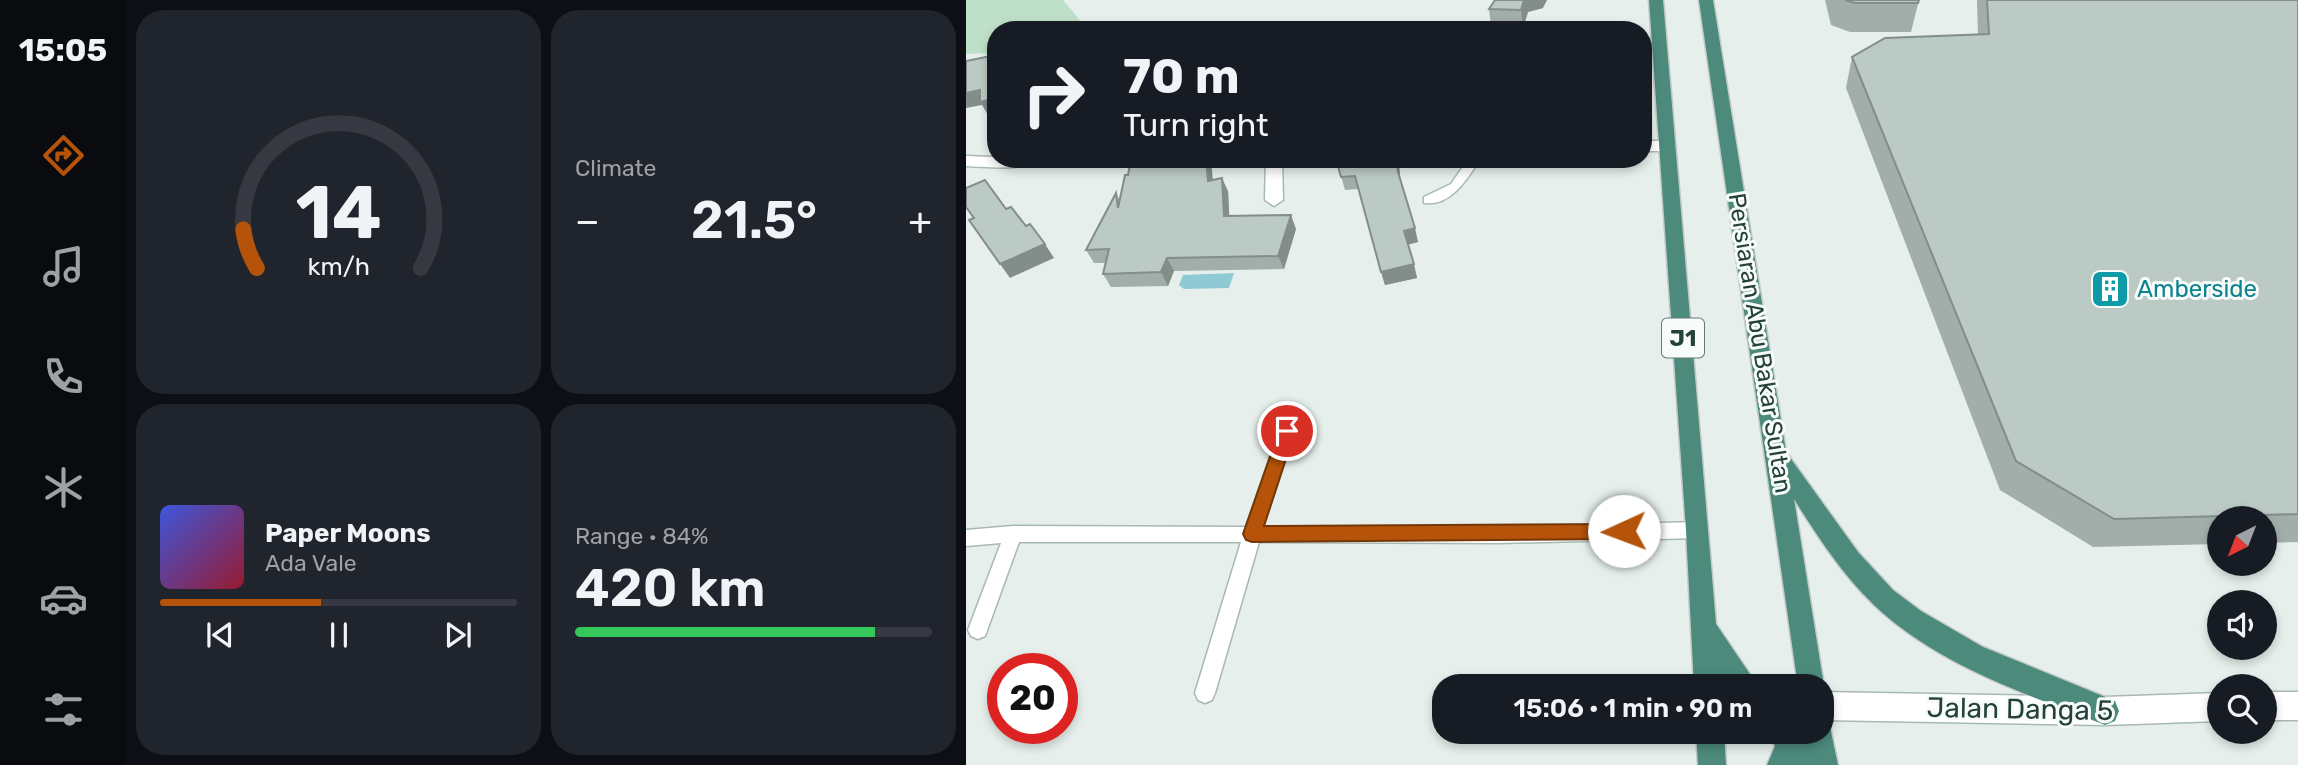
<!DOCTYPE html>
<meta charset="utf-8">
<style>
:root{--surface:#171b24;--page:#20242c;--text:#f1f3f6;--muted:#9ea1a6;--line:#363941;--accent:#b45309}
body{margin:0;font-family:Rubik,sans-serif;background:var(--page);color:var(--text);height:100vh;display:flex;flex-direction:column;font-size:26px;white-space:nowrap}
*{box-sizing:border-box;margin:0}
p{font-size:23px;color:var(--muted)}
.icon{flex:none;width:38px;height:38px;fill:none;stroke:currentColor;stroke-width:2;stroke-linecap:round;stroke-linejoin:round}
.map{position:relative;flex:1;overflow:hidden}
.panel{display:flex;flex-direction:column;gap:10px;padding:10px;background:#0d0f14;width:840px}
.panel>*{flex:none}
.top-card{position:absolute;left:21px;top:21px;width:665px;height:147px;border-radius:28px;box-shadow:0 4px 10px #0003;background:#171b24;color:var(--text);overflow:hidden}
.needle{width:46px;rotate:222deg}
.controls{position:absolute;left:1241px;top:506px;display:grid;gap:14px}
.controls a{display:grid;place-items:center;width:70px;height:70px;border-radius:50%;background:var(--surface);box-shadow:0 4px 10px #0003;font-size:35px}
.speed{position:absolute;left:21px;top:653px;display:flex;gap:14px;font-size:35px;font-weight:700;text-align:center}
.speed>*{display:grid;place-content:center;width:91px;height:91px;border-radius:50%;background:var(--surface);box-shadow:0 4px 10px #0003;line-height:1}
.speed .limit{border:10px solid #d22;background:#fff;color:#111}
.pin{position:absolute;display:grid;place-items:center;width:60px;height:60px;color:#fff;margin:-30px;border:4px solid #fff;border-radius:50%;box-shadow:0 2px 7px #0007}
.me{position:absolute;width:77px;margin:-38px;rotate:268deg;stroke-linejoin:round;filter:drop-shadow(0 0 5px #0008)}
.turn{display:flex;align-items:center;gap:24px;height:147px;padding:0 21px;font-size:32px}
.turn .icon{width:91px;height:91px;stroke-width:2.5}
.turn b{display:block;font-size:49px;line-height:60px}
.big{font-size:52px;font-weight:600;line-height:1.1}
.panel .widget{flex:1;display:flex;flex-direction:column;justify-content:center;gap:10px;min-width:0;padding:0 24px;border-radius:28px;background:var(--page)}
.panel .dial{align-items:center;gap:0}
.dial svg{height:182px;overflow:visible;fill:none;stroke:var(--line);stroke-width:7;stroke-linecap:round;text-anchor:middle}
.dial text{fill:var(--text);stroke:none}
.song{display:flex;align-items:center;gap:21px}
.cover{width:84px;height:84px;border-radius:10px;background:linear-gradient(135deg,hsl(230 70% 55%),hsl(350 70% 35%))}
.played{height:7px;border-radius:4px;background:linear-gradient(90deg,var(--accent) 45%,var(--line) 45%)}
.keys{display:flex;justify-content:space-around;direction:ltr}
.heat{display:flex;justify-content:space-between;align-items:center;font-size:38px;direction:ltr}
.charge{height:10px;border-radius:5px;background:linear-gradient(90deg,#34c759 84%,var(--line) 0)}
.panel .tiles{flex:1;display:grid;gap:10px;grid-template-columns:repeat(2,1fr)}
.trip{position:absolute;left:466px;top:674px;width:402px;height:70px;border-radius:28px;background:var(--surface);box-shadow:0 4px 10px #0003;font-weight:600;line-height:70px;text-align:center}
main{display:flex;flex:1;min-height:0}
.tabs{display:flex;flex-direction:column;width:126px;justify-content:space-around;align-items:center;background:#090b0e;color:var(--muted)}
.tabs .icon{width:49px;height:49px}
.tabs .active{color:var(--accent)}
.tabs b{font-size:32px;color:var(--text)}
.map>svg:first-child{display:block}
</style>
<main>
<nav class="tabs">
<b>15:05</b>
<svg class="icon active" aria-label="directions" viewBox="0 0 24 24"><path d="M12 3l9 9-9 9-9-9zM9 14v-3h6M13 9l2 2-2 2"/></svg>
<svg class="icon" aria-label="music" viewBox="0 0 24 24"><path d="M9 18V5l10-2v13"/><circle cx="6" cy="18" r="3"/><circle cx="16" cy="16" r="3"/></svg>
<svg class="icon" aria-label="phone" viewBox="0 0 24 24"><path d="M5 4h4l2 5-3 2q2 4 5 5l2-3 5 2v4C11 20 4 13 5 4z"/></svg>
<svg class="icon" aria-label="climate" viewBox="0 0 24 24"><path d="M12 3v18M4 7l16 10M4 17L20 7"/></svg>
<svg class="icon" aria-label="car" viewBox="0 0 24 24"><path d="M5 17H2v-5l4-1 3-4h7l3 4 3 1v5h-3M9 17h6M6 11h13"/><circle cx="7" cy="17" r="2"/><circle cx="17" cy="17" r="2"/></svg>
<svg class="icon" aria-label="filters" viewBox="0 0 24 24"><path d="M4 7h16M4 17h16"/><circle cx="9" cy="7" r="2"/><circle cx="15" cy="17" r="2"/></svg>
</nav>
<section class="panel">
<div class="tiles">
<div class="widget dial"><svg viewBox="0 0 100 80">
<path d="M14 69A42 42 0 1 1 86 69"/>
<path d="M14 69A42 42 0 0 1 8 52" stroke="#b45309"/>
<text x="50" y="56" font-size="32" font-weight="700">14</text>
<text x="50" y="72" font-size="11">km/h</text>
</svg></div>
<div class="widget"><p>Climate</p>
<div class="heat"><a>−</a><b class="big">21.5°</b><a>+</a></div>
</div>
<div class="widget">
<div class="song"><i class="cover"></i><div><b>Paper Moons</b><p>Ada Vale</p></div></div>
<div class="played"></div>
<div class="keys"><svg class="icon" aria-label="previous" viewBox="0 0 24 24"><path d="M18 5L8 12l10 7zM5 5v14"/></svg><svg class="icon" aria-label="pause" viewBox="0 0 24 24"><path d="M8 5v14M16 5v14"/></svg><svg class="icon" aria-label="next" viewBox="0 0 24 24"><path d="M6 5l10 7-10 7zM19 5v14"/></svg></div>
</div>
<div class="widget"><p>Range · 84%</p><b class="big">420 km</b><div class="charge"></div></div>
</div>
</section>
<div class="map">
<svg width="1332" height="765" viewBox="0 0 1332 765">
<rect width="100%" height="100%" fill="#e6efeb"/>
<polygon fill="#bfe0c8" points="0,0 97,0 122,30 30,30 30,53 0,54"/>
<polygon fill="#8ec9d4" points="268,273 263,288 218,289 213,285 217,275"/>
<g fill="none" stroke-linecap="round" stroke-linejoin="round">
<defs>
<g id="service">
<path d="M502 159H514C502 178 485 207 458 203V197L485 184Z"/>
<polygon points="321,424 327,426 329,431 297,527 534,527 732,522 738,524 741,530 738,536 732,538 534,543 293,542 249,693 246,700 239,703 232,700 229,693 275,542 53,542 19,636 12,639 5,636 2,630 35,543 0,546 0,530 47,526 280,527 313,431 315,426"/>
</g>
<g id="minor">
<polygon points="677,141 702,141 710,146 702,151 677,151"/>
<path d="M0 156 76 159C63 171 18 167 0 166Z"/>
<polygon points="300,159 316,159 317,200 308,206 299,200"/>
</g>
<g id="tertiary">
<polygon points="856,692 1139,697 1253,693 1253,721 1139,725 856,720"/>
<rect x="1298" y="692" width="34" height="28"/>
</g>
<g id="trunk">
<polygon points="683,0 697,0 750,624 792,686 762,686 754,675 754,686 728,686 720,530"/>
<path d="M733 0H747L820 452 892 552 927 590 955 611 1017 647 1149 701 1153 711 1149 721 1139 725C1060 694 971 665 908 605 876 574 852 537 828 499L858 686 856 692V686H832Z"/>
<polygon points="856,719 863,722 872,765 801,765 809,746 801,732 856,732"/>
<polygon points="730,732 758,732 760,765 732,765"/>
</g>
</defs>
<use href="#service" stroke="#a8b8b2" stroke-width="3"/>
<use href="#minor" stroke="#a8b8b2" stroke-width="3"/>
<use href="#tertiary" stroke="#a8b8b2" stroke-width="3"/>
<use href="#trunk" stroke="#c2cac8" stroke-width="3"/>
<use href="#service" fill="#fff" fill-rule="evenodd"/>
<use href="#minor" fill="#fff" fill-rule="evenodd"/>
<use href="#tertiary" fill="#fff" fill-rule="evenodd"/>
<use href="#trunk" fill="#4c8a7c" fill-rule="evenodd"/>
</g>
<g fill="#a1aea9">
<polygon points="859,0 953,0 945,32 884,32 865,25"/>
<polygon points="1011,0 1332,0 1332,542 1298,543 1298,518 1253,518 1253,544 1127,547 1034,490 880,88 886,57 1012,35"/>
<polygon points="577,8 562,12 557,28 525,27 523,9"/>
<polygon points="165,159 245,159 246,180 262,191 263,216 330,229 318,269 208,271 202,286 145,287 137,274 139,263 128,263 120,250 150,193 154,201 162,175"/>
<polygon points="370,159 433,163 434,181 452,242 442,244 451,278 419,285 392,189 379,190"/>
</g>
<g fill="#838d89">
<polygon points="558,0 581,0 577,8 562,12 557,28 555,10"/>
<polygon points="14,90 30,98 30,113 22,115 16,105 0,108 0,93"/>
<polygon points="240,159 245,159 248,194 242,181"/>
<polygon points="430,159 432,159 433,163 435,185 432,172"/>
<polygon points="256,178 262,191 264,230 258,216"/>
<polygon points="325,215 330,229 318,269 312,256"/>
<polygon points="449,228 452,242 441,245 438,231"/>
<polygon points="79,244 88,258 44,278 34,264"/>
<polygon points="201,258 208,271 202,286 195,272"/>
<polygon points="448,264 451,278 419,285 415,272"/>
</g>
<g fill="#bbcac4" stroke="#838d89" stroke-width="2">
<polygon points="529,0 558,0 555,10 523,9"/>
<polygon points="879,0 953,0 952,3 889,3"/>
<polygon points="1021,0 1332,0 1332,514 1148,519 1050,461 886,57 919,38 1023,34"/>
<polygon points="30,55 30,98 14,102 14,90 0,93 0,61"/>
<polygon points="165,159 240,159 242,181 256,178 258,216 325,215 312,256 201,258 195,272 137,274 143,249 120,250 150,193 152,208 159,175 162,175"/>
<polygon points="370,159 430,159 432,172 449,228 438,231 448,264 415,272 389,176 375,177"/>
<polygon points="19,180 40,209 45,207 60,226 64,224 79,244 34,264 3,220 8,218 0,207 0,188"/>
</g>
<polygon fill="#b45309" stroke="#753606" stroke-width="2" points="321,424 327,426 329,431 298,526 658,524 664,526 667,531 664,537 658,539 286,542 280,540 277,534 313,431 315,426"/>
<defs>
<symbol id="building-square" viewBox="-11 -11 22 22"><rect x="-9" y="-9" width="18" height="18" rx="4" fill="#0f9aa8" stroke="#f7fbf9"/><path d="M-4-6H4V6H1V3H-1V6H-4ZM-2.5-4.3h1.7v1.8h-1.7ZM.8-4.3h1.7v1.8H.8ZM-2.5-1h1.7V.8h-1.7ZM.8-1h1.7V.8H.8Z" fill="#fff"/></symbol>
</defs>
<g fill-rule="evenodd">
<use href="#building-square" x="1122" y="267" width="44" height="44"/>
</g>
<g text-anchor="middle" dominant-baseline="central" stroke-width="6" stroke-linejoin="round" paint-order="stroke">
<rect fill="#f7fbf9" stroke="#637a73" stroke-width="2" x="696" y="318.5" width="42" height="39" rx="5"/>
<g font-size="23" font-weight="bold" fill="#24423a">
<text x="717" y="338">J1</text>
</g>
<g font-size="24" fill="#0d838f" stroke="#f7fbf9" text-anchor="start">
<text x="1171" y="289">Amberside</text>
</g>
<g font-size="24" fill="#24423a" stroke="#f7fbf9">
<text transform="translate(794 343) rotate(81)">Persiaran Abu Bakar Sultan</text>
</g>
<g font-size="28" fill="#24423a" stroke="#f7fbf9">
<text transform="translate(1054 709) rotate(1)">Jalan Danga 5</text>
</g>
</g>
</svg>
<div class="controls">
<a><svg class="needle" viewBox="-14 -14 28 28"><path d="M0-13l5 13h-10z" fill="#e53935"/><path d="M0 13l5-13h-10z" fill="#9ea1a6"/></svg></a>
<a><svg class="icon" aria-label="sound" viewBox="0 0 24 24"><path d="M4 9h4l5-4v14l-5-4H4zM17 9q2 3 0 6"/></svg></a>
<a><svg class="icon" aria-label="search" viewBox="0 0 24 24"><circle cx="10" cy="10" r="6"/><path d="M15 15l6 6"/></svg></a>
</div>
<div class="speed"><div class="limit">20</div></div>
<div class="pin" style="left:321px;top:431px;background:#d93025"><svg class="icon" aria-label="arrive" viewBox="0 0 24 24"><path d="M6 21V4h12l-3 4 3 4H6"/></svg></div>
<svg class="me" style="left:658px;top:531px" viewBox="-20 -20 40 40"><circle r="19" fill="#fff"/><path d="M0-13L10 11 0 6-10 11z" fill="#b45309"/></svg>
<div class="trip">15:06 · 1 min · 90 m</div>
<div class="top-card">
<div class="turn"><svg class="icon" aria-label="right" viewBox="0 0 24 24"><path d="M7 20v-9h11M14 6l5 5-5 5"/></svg><div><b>70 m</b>Turn right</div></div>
</div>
</div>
</main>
